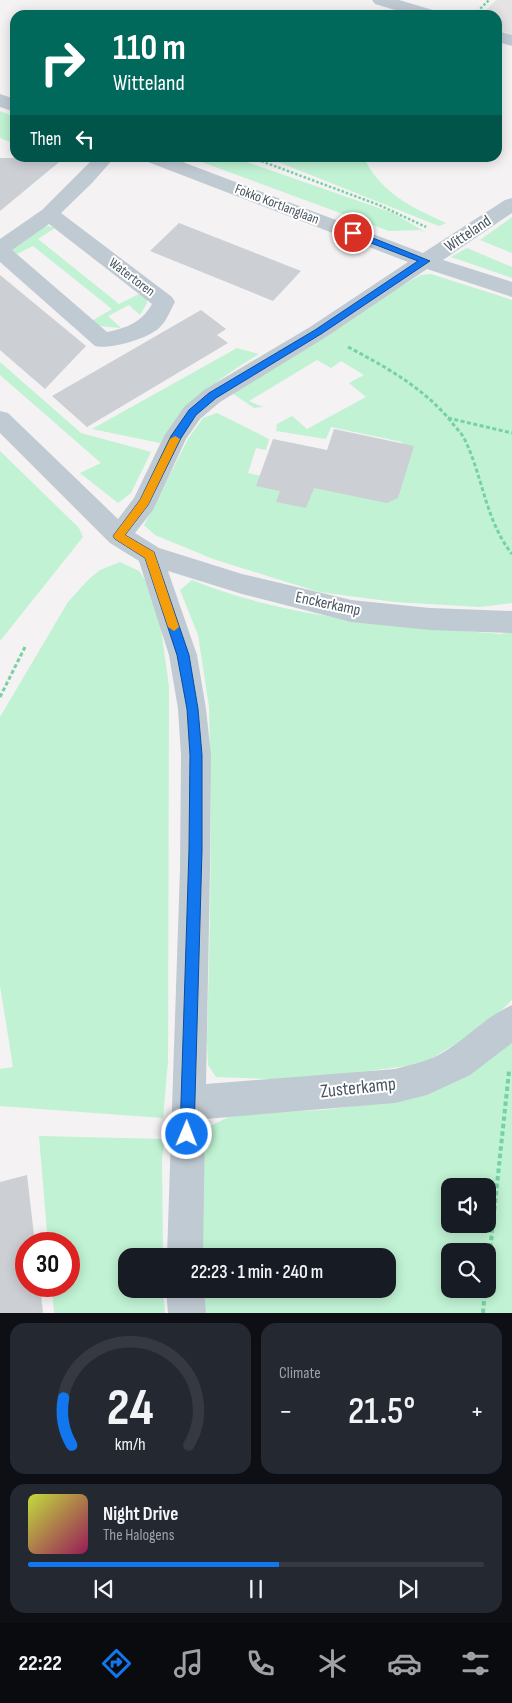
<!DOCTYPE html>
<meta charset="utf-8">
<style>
:root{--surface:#171b24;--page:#242831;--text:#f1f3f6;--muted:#9ea1a6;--line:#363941;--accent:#1276ef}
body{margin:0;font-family:"Sofia Sans Condensed",sans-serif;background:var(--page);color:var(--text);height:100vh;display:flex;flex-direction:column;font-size:19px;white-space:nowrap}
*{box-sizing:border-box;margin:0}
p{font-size:16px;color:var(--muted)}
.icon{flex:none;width:28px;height:28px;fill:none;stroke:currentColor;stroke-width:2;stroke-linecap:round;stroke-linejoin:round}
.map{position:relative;height:1313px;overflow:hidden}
.panel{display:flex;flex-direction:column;gap:10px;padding:10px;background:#0d0f14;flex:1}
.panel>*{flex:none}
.guide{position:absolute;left:10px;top:10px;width:492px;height:152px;border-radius:15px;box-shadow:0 2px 12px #0003;background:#00695c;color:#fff;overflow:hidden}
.buttons{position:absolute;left:441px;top:1178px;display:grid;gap:10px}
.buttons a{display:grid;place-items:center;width:55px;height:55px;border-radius:10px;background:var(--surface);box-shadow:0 2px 12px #0003;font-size:25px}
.speed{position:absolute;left:15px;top:1232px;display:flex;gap:10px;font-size:25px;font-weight:700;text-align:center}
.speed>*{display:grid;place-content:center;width:65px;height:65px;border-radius:50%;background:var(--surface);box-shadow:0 2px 12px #0003;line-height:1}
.speed .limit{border:8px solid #d22;background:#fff;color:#111}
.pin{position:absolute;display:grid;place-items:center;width:42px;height:42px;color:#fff;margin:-21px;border:2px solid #fff;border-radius:50%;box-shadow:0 1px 5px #0007}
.me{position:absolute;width:55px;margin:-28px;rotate:1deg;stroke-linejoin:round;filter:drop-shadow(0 0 4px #0008)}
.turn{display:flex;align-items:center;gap:18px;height:105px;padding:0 20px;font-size:22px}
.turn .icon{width:65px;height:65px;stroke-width:2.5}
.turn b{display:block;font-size:35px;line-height:42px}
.then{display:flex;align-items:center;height:48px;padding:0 20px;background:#0003;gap:10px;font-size:19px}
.big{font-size:38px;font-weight:600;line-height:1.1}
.panel .card{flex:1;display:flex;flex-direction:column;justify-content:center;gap:8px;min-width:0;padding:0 18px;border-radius:15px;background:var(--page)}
.panel .dial{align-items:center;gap:0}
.dial svg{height:130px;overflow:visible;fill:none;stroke:var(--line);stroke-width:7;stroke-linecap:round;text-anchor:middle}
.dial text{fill:var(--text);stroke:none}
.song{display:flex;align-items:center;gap:15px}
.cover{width:60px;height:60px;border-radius:8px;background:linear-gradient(135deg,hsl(70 70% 55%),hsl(330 70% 35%))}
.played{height:5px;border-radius:2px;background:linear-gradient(90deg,var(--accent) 55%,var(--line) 55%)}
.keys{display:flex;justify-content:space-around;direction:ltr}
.heat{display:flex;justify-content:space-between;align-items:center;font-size:28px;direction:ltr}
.panel .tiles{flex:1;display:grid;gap:10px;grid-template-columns:1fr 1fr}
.card:last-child{grid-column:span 2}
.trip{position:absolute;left:118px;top:1248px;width:278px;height:50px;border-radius:15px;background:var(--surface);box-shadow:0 2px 12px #0003;font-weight:600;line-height:50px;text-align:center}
.menu{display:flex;height:80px;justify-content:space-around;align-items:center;background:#090b0e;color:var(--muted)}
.menu .icon{width:35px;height:35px}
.menu .current{color:var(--accent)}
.menu b{font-size:22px;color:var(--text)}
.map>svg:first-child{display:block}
</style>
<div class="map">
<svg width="512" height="1313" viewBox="0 0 512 1313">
<rect width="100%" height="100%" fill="#f4f2f2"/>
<polygon fill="#e5e3e4" points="496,0 512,0 512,35 498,30 498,15 481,15"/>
<g fill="#c0f2d3" fill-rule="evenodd">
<polygon points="0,111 15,117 15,144 0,138"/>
<polygon points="191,158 235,158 393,213 427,233 420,230 389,231"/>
<path d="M268 158H364C381 193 411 207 446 223L439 226Z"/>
<polygon points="512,217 512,253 480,240"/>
<polygon points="48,226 55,228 38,239 119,304 139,294 147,299 147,303 140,315 129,305 108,316 121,328 100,326 92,321 112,309 33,246 15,255 9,252 10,247 39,228"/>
<polygon points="467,248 512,267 512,278 451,257"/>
<polygon points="431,274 512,300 512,603 480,607 395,602 319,592 213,559 155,535 144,525 188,439 203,418 217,413 269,439 266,450 256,448 248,473 312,487 390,492 402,442 331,427 326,439 276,431 277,424 292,416 307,429 366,397 349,383 364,375 341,361 331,368 317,360 249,401 263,407 254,408 232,393 385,295 421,275"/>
<path d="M237 348 259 354C217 380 187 401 160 443L92 429Z"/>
<polygon points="0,362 81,433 151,452 131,493 118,503 80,473 101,463 0,375"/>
<polygon points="0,451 79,528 83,537 0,641"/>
<polygon points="120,562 139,571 149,585 159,614 169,687 168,1061 163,1118 0,1106 0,1069 13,1067 0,985 0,717 68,602 88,580 100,570"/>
<path d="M192 580C290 620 395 625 500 634L512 632V1000L484 1027 422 1064 298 1080 216 1077 208 1065 207 1041 210 921 211 801 209 707 198 635 180 590Z"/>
<path d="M512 1040V1313H203L201 1289H386V1256H201L202 1145 208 1127 229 1117 260 1113 323 1110 380 1103ZM450 1186H488V1224H450ZM450 1251H488V1289H450Z"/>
<polygon points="39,1136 165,1139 162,1158 163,1256 126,1256 126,1289 163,1289 165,1313 54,1313 52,1286 69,1286 69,1244 48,1244"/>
</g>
<g fill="#cccfd4">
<polygon points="0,158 64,158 0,211"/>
<polygon points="179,223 301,271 273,301 150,251"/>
<polygon points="0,275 86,346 45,389 0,350"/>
<polygon points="201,310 226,329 217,335 228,343 87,427 52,396"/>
<polygon points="334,429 414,446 398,498 387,503 314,488 306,508 276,502 280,491 256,486 273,439 327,450"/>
<polygon points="27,1175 35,1244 26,1244 26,1286 40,1286 43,1313 0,1313 0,1182"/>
</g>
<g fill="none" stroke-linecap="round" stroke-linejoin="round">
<g stroke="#76d2a3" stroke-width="2.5" stroke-dasharray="2.5 2" stroke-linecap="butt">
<polyline points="474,15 489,0"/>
<polyline points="253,158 379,205 426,227"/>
</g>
<g stroke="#76d2a3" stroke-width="3" stroke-dasharray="4 2.5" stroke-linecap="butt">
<path d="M348 347C386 367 422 387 450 420 454 426 460 431 464 438 483 476 485 520 512 554"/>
<polyline points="448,418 512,433"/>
<polyline points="0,697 25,647"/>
</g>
<g stroke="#76d2a3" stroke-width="4" stroke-dasharray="4.5 3" stroke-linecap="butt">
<polyline points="488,1270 509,1071"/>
<polyline points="483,1313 485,1289"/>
</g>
<g fill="#c0cad2" fill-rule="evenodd">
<polygon points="372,0 399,0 436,11 439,15 412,15 375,4"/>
<polygon points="498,31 512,35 512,46 498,42"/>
<polygon points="0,94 15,99 15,112 0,107"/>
<path d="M94 158H114L92 183 61 213 172 297 175 302C171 309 167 320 161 326 151 338 110 350 95 346L0 262V239L42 210ZM49 224 152 304C142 322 127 328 107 332L12 250Z"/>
<path d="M145 158H172L423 253 505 200 512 198V213L443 260 512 282V297L427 269 326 337 220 402 200 419 186 439 153 510 135 533 159 548 242 574 351 600 430 608 512 611V633L430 630 351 622 242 594 168 571 197 655 206 709 211 755 210 869 206 1084 395 1069C413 1064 431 1061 447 1050 469 1036 487 1016 512 1005V1043L470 1075 427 1095 395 1103 205 1119 203 1256H167L180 869 181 755 178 709 169 655 139 561 110 543 0 433V411L8 413 118 519 134 498 164 436 184 407 204 390 310 327 408 262 148 162Z"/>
<polygon points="166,1289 204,1289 206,1313 168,1313"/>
</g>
</g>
<polygon fill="#1276ef" stroke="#0c4d9b" points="353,230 430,261 321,334 216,398 196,415 181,438 148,505 125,535 154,552 155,555 189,655 198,709 202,755 202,850 194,1134 192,1139 187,1141 182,1139 180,1134 189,850 190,755 187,709 177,655 145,558 115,539 113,536 140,500 171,436 189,410 209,393 315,330 418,261 350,235 350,231"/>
<polygon fill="#f59e0b" points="175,436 180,439 148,505 125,535 154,552 179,627 174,631 168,627 145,558 115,539 113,536 140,500 170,439"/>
<g text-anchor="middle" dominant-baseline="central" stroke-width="4" stroke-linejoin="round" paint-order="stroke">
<g font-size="14" fill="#495661" stroke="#fff">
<text transform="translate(277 204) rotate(21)">Fokko Kortlanglaan</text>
<text transform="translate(132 277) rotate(37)">Watertoren</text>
</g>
<g font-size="16" fill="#495661" stroke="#fff">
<text transform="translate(468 234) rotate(-34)">Witteland</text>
<text transform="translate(328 604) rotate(12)">Enckerkamp</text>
</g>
<g font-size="19" fill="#495661" stroke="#fff">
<text transform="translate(358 1088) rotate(-6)">Zusterkamp</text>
</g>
</g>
</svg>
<div class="buttons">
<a><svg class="icon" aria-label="sound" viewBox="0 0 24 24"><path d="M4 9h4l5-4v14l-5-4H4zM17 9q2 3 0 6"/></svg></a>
<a><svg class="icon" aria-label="search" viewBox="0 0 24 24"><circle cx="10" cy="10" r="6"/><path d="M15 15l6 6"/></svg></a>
</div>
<div class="speed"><div class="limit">30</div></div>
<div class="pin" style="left:353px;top:233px;background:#d93025"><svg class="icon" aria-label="arrive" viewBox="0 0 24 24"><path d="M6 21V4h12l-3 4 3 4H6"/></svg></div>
<svg class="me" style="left:187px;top:1134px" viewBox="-20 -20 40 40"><circle r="17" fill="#1276ef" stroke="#fff" stroke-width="3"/><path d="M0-11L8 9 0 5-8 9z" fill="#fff"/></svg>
<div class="trip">22:23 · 1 min · 240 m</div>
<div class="guide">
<div class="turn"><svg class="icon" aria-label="right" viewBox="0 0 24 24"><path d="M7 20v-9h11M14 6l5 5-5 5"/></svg><div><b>110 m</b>Witteland</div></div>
<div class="then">Then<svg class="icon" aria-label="left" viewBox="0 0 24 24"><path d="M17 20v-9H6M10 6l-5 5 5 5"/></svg></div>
</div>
</div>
<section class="panel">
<div class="tiles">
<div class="card dial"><svg viewBox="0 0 100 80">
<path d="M14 69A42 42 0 1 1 86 69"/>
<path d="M14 69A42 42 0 0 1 9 40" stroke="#1276ef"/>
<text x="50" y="56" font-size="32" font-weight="700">24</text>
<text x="50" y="72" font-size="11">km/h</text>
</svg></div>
<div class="card"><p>Climate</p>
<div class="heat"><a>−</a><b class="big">21.5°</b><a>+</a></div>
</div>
<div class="card">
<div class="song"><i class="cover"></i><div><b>Night Drive</b><p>The Halogens</p></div></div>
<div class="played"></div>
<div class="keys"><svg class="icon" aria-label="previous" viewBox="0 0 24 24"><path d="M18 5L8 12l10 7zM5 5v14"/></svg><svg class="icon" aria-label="pause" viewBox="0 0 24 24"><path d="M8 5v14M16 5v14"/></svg><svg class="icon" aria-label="next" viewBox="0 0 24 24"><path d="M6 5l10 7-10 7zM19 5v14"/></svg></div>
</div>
</div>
</section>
<nav class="menu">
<b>22:22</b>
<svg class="icon current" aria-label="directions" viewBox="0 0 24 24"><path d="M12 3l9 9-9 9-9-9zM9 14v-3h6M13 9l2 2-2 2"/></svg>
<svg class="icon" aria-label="music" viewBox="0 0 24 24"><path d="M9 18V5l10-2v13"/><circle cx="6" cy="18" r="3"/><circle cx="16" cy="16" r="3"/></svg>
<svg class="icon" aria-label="phone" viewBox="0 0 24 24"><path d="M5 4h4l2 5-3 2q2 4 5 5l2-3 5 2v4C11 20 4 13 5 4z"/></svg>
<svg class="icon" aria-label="climate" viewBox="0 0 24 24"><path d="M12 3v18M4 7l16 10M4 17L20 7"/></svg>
<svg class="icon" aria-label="car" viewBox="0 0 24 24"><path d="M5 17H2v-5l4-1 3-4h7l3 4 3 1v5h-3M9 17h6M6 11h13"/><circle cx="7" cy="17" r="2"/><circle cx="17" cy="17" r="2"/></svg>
<svg class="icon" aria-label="filters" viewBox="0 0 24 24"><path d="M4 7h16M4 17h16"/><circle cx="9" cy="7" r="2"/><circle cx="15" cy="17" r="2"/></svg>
</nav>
